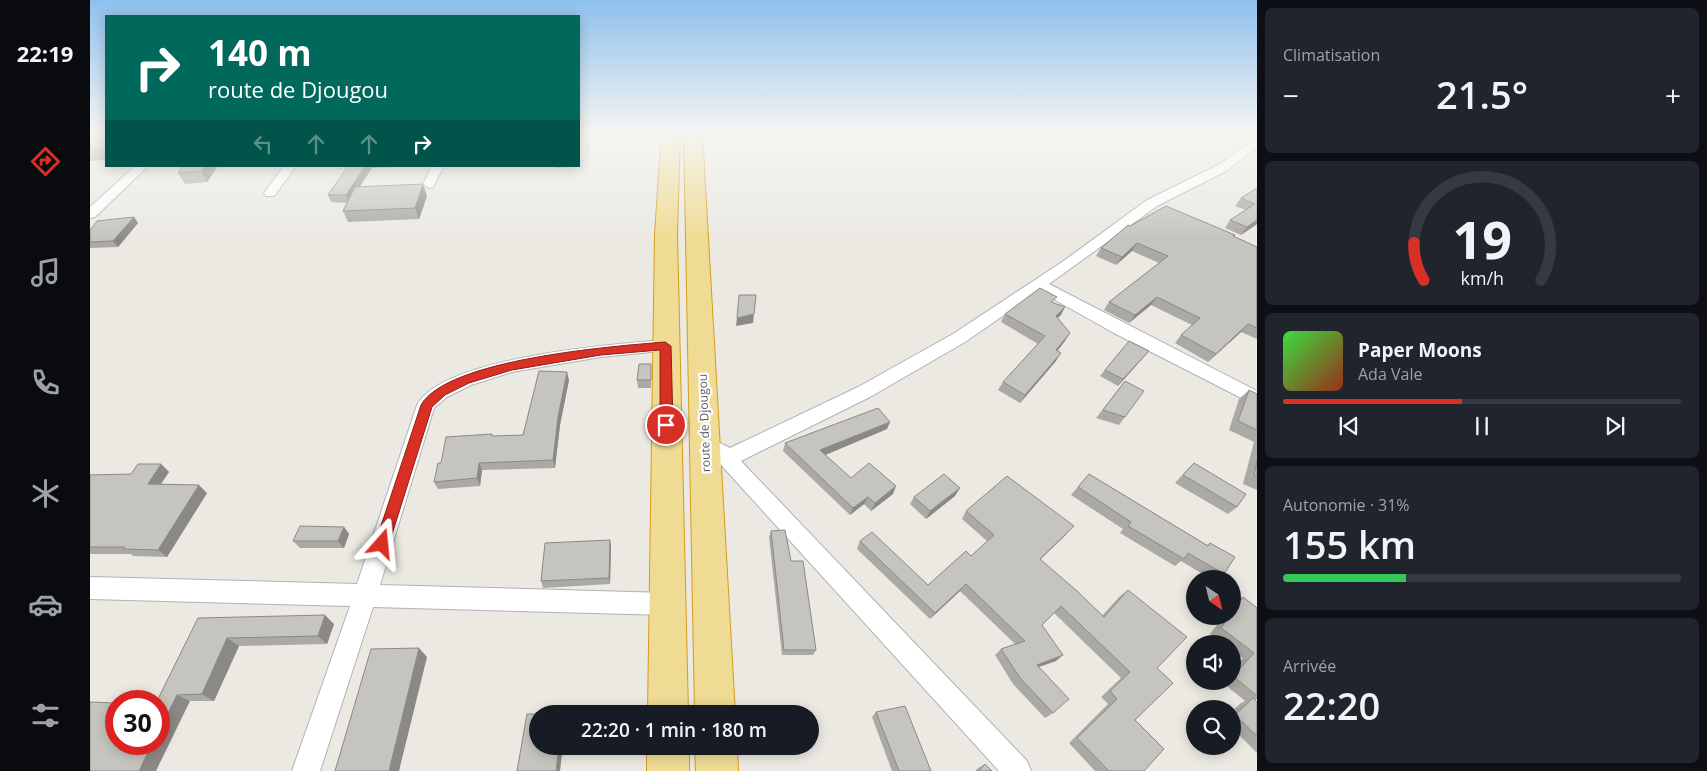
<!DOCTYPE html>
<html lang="fr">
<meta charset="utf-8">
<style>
:root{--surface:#171b24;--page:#20242c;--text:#f1f3f6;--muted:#9ea1a6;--line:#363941;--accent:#d93025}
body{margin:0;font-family:"Open Sans",sans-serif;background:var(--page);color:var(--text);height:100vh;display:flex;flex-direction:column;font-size:19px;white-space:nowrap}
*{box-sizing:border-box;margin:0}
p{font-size:16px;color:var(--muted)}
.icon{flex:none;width:28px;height:28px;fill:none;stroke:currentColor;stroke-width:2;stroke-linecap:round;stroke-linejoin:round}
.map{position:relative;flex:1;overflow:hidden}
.sheet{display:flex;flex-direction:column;gap:8px;padding:8px;background:#0d0f14;width:450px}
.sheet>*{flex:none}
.banner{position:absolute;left:15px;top:15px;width:475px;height:152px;border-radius:0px;box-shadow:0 2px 12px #0003;background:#00695c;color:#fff;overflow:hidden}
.needle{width:32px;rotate:145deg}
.controls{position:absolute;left:1096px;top:570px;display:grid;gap:10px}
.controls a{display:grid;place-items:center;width:55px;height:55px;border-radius:50%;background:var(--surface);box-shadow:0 2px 12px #0003;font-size:25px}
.speed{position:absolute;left:15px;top:690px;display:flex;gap:10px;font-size:25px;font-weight:700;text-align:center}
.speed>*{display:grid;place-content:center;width:65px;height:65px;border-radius:50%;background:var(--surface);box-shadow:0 2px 12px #0003;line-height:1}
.speed .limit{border:8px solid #d22;background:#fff;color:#111}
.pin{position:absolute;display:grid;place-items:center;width:42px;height:42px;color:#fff;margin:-21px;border:2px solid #fff;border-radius:50%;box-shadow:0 1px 5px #0007}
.me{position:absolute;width:55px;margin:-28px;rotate:18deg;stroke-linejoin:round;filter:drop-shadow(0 0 4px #0008)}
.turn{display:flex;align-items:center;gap:18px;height:105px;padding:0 20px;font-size:22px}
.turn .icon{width:65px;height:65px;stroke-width:2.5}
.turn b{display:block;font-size:35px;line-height:42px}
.lanes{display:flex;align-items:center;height:48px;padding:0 20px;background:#0003;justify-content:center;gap:25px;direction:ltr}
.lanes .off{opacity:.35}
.big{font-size:38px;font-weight:600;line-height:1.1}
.sheet .tile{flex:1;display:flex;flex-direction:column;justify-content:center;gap:8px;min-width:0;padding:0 18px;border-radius:8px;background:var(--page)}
.sheet .dial{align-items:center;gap:0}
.dial svg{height:130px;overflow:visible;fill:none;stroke:var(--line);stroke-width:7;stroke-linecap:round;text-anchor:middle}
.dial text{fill:var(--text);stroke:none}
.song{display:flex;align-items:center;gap:15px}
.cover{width:60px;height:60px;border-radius:8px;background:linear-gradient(135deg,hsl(120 70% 55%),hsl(10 70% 35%))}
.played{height:5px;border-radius:2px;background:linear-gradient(90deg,var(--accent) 45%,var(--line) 45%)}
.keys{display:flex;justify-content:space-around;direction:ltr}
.heat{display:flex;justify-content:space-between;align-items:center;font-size:28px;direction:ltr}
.charge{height:8px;border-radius:4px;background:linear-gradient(90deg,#34c759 31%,var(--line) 0)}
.trip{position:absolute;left:439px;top:705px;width:290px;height:50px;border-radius:25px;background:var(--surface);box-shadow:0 2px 12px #0003;font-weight:600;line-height:50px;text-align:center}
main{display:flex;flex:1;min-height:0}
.tab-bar{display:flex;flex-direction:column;width:90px;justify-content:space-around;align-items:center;background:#090b0e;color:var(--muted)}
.tab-bar .icon{width:35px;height:35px}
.tab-bar .selected{color:var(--accent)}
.tab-bar b{font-size:22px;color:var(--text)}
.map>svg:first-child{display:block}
</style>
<main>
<nav class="tab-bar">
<b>22:19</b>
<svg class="icon selected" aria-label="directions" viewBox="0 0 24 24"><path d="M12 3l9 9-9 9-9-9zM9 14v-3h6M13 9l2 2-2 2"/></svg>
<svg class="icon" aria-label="music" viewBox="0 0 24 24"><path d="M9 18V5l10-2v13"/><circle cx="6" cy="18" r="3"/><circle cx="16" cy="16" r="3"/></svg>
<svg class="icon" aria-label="phone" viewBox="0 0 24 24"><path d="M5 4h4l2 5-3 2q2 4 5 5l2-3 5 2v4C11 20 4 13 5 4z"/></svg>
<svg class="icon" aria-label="climate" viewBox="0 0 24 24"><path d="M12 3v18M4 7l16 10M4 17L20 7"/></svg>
<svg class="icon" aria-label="car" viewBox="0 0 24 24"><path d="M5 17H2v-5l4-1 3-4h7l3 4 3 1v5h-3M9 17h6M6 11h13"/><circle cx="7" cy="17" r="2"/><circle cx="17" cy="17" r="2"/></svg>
<svg class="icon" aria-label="filters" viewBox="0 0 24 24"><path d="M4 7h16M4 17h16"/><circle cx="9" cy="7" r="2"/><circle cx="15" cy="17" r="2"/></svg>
</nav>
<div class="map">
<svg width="1167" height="771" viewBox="0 0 1167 771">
<rect width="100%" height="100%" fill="#ebe9e2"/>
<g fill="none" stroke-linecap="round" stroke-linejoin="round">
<defs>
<g id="street">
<polygon points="489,132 499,132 495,159 489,163"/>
<polygon points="1167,139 1167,147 1136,171 1067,206 959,284 1167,391 1167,406 1024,333 949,291 875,342 780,397 651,461 937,761 941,771 909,771 623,456 620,451 623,446 630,443 640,448 768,387 863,334 975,260 1057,200 1128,165"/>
<polygon points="45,166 58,166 5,217 0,218 0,207"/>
<polygon points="194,166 206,166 184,196 176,196 174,193"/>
<polygon points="342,166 354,166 343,187 339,188 333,184"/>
<path d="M575 340 581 342 583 346 581 350 511 357 422 372 381 385 357 397 344 408 290 585 577 593 585 596 588 604 585 612 577 615 283 607 230 771H202L260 606 0 599V577L267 584 327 405C353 357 523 344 575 340Z"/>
</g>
<g id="highway">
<polygon points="572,132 590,132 587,234 598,714 558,714 565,234"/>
<polygon points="594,132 612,132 645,714 605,714"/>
<rect x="557" y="746" width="42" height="25"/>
<polygon points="605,746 647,746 648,771 606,771"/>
</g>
</defs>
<use href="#street" stroke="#afb2b6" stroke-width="2"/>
<use href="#highway" stroke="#d39d1a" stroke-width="2"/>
<use href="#street" fill="#fff" fill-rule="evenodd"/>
<use href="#highway" fill="#f0db94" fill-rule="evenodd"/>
</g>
<g fill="#aaa9a3">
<polygon points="0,132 16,132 16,160 0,161"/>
<polygon points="93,166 128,166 117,182 95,184 88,173"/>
<polygon points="258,166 305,166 305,167 282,168 269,187 337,196 329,219 258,222 253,211 257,203 241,202 238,195"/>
<polygon points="466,166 483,166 466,168"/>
<polygon points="1167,188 1167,224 1151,235 1135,228 1140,220 1156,210 1145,206 1151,198"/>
<polygon points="44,217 48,223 28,247 0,248 0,230"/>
<polygon points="1040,226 1145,235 1144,237 1167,247 1167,339 1151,332 1118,362 1085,343 1091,335 1102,325 1061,305 1039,323 1014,310 1019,302 1069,263 1042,251 1026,265 1006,256 1011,248"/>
<polygon points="964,303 971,315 967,318 975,341 967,351 966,361 930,403 908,390 913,382 948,344 911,322 915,314"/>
<polygon points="1059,351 1028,386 1010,376 1015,370"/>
<polygon points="561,372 561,388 548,388 547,380"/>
<polygon points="479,380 470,425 465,468 392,470 390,486 348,489 344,482 351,463 403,436 433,435"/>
<polygon points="1035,381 1035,417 1029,425 1006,418"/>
<polygon points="1159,390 1167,394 1167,490 1153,484 1164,442 1139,430 1149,399"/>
<polygon points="797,429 735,455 761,478 803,494 781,511 774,504 760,515 693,451 695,443"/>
<polygon points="1104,463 1147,507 1138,514 1085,483 1096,471"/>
<polygon points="71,464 79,472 71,484 117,493 77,557 43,556 41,554 0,554 0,475 41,474"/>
<polygon points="999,474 1117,545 1120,543 1134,574 1127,579 1121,579 1091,561 1085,566 1030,533 1033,529 981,495"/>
<polygon points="865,496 836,519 820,504 824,497"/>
<polygon points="876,511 977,534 950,560 1012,616 1029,597 1038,590 1067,668 1045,720 1054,771 1005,771 979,743 1018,704 1011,697 1031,678 964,613 952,625 966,661 949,667 963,713 955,718 923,684 905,655 911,649 925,644 870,591 840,619 767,549 770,541 838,585 881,556 897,541 872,519"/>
<polygon points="254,527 259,534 254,548 210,548 203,541"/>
<polygon points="681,531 701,561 726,650 723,655 692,655 679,537"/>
<polygon points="520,540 521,547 520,584 453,588 451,581"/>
<polygon points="1153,597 1167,608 1167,699 1165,700 1167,702 1167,753 1142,728 1142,711 1151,703 1155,701 1132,682 1142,681 1142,670 1153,658 1142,651 1142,644 1133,644 1120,634 1134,616 1142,616 1142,604"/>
<polygon points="108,618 244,624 237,644 149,646 124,701 100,701 69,744"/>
<polygon points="786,712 841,771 802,771 782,717"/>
<polygon points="895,764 902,771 885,771 888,768"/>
</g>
<g fill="#8b8985">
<polygon points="115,166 128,166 117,182 111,171"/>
<polygon points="275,166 281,166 282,168 259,203 256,195"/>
<polygon points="333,184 337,196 329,219 325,208"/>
<polygon points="44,217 48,223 28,247 23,241"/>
<polygon points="1167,220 1167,224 1151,235 1157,227"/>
<polygon points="1047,243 1042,251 1026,265 1032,257"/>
<polygon points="1067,297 1061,305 1039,323 1045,315"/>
<polygon points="975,307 971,315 961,324 966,316"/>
<polygon points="664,314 663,323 646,326 647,318"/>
<polygon points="1158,324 1151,332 1118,362 1126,354"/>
<polygon points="980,333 975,341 961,359 966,350"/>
<polygon points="1059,351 1053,358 1028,386 1033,379"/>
<polygon points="971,353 966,361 930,403 935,395"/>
<polygon points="477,372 479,380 470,425 465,468 463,460 468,417"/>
<polygon points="800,422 797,429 728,458 730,450"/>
<polygon points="389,463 392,470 390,486 387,478"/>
<polygon points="71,464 79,472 66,491 58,484"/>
<polygon points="109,485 117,493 77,557 68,550"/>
<polygon points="806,486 803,494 781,511 785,503"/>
<polygon points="870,488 865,496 836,519 840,511"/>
<polygon points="778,497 774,504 760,515 763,508"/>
<polygon points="254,527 259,534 254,548 248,541"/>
<polygon points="520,540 521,547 520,584 519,578"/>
<polygon points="876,584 870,591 840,619 845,613"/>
<polygon points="235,615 244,624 237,644 228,636"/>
<polygon points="137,638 149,646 124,701 112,694"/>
<polygon points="329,648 337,657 309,771 299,771"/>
<polygon points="973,655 966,661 939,670 947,665"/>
<polygon points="87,695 100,701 66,771 49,771 62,744 69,744 69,731"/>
<polygon points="469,746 473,746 470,771 466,771"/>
</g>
<g fill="#c6c4be" stroke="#8b8985">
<polygon points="0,132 16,132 16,149 0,150"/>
<polygon points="93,166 115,166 111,171 88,173"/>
<polygon points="258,166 275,166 256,195 238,195"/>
<polygon points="333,184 325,208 253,211 265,187"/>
<polygon points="1167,188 1167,220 1157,227 1140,220 1165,204 1151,198"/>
<polygon points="1076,206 1145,235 1143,236 1167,247 1167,328 1158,324 1126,354 1091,335 1110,318 1067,297 1045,315 1019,302 1078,256 1047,243 1032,257 1011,248 1038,225 1040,226"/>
<polygon points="44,217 23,241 0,242 0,230 7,221"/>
<polygon points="950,288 967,297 961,302 975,307 966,316 980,333 966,350 971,353 935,395 913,382 955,336 915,314"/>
<polygon points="649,295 666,295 664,314 647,318"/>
<polygon points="1039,341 1059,351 1033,379 1015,370"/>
<polygon points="549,364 561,364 561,380 547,380"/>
<polygon points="449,371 477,372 468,417 463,460 389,463 387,478 344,482 348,463 351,463 356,437 402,434 402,436 433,435"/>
<polygon points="1035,381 1054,391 1035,417 1013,410"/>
<polygon points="1159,390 1167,394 1167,430 1148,421"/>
<polygon points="788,408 800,422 730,450 761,478 779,463 806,486 785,503 778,497 763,508 695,443"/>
<polygon points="1167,461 1167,476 1164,475"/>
<polygon points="1104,463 1156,494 1147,507 1093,475"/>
<polygon points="48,464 71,464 58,484 109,485 68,550 34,549 35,547 0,547 0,475 41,474"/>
<polygon points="854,474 870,488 840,511 824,497"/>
<polygon points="999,474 1118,546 1120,543 1145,557 1134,574 1098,553 1094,559 1038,526 1041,522 988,487"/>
<polygon points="917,476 984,526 950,559 987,591 1014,617 1038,590 1097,637 1067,668 1083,683 1045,720 1074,749 1054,771 1019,771 987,738 1027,699 1020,691 1040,672 971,606 952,625 973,655 947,665 979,699 963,713 930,678 911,649 935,641 876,584 845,613 770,541 782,532 838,585 876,551 881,556 904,535 876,511"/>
<polygon points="210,526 254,527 248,541 203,541"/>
<polygon points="695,530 701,561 713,561 726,650 694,650 681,531"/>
<polygon points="520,540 519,578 451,581 455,543"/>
<polygon points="1153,597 1167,608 1167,696 1143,676 1164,653 1131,628 1139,616 1142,616 1142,612"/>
<polygon points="235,615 228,636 137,638 112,694 87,695 69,731 69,701 67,701 108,618"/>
<polygon points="329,648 299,771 245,771 281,649"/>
<polygon points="1163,698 1167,702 1167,736 1145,715"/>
<polygon points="0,702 26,703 26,744 62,744 49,771 0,771"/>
<polygon points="815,706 841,771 809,771 786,712"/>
<polygon points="437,714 448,714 448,746 469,746 466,771 427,771"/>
<polygon points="895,764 902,771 889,771"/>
</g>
<linearGradient id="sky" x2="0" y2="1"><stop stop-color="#8ec0ed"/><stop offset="0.55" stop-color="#f6f5f2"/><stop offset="1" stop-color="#f6f5f2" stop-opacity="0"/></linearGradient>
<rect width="1167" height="240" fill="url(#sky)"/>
<path fill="#d93025" stroke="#8d1f18" d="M575 342 581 346 583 425 581 428H572L570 425V350L511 355 422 370 379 383 355 395 342 407 299 544 297 548 292 550 287 548 285 544 331 405C357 359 524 346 575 342Z"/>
<g text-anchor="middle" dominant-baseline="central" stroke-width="4.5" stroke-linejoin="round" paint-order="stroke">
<g font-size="12" fill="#5a5d61" stroke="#fff">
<text transform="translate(614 423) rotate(-92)">route de Djougou</text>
</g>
</g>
</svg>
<div class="controls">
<a><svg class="needle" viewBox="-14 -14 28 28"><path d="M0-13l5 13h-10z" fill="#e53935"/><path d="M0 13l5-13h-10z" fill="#9ea1a6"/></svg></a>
<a><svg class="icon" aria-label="sound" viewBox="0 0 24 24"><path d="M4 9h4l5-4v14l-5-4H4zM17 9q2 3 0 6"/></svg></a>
<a><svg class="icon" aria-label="search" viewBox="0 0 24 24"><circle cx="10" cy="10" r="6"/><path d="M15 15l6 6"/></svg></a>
</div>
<div class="speed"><div class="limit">30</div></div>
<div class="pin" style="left:576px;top:425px;background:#d93025"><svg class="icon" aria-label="arrive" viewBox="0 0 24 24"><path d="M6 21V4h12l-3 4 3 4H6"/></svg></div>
<svg class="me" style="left:292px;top:544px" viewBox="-20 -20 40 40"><path d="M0-17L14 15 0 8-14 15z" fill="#d93025" stroke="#fff" stroke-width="4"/></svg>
<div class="trip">22:20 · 1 min · 180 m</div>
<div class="banner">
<div class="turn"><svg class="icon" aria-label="right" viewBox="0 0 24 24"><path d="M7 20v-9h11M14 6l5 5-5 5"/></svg><div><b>140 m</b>route de Djougou</div></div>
<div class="lanes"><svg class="icon off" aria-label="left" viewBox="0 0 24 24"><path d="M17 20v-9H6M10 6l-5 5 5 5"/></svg><svg class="icon off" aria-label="ahead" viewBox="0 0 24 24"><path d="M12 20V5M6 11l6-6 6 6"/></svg><svg class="icon off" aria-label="ahead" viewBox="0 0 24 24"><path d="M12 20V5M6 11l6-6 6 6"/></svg><svg class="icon" aria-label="right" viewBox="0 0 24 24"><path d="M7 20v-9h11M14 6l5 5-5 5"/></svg></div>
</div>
</div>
<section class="sheet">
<div class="tile"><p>Climatisation</p>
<div class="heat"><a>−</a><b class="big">21.5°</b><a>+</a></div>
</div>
<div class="tile dial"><svg viewBox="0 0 100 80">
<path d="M14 69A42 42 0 1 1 86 69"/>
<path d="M14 69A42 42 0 0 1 8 46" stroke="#d93025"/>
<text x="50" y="56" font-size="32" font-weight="700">19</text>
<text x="50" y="72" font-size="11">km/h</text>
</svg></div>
<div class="tile">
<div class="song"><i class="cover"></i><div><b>Paper Moons</b><p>Ada Vale</p></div></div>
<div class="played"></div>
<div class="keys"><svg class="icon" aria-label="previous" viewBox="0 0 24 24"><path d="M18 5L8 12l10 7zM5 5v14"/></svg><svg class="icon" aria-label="pause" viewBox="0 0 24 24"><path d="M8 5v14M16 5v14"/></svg><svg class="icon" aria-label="next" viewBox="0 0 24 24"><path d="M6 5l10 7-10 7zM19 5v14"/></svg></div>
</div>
<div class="tile"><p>Autonomie · 31%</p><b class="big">155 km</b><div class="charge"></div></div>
<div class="tile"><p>Arrivée</p><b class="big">22:20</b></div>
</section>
</main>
